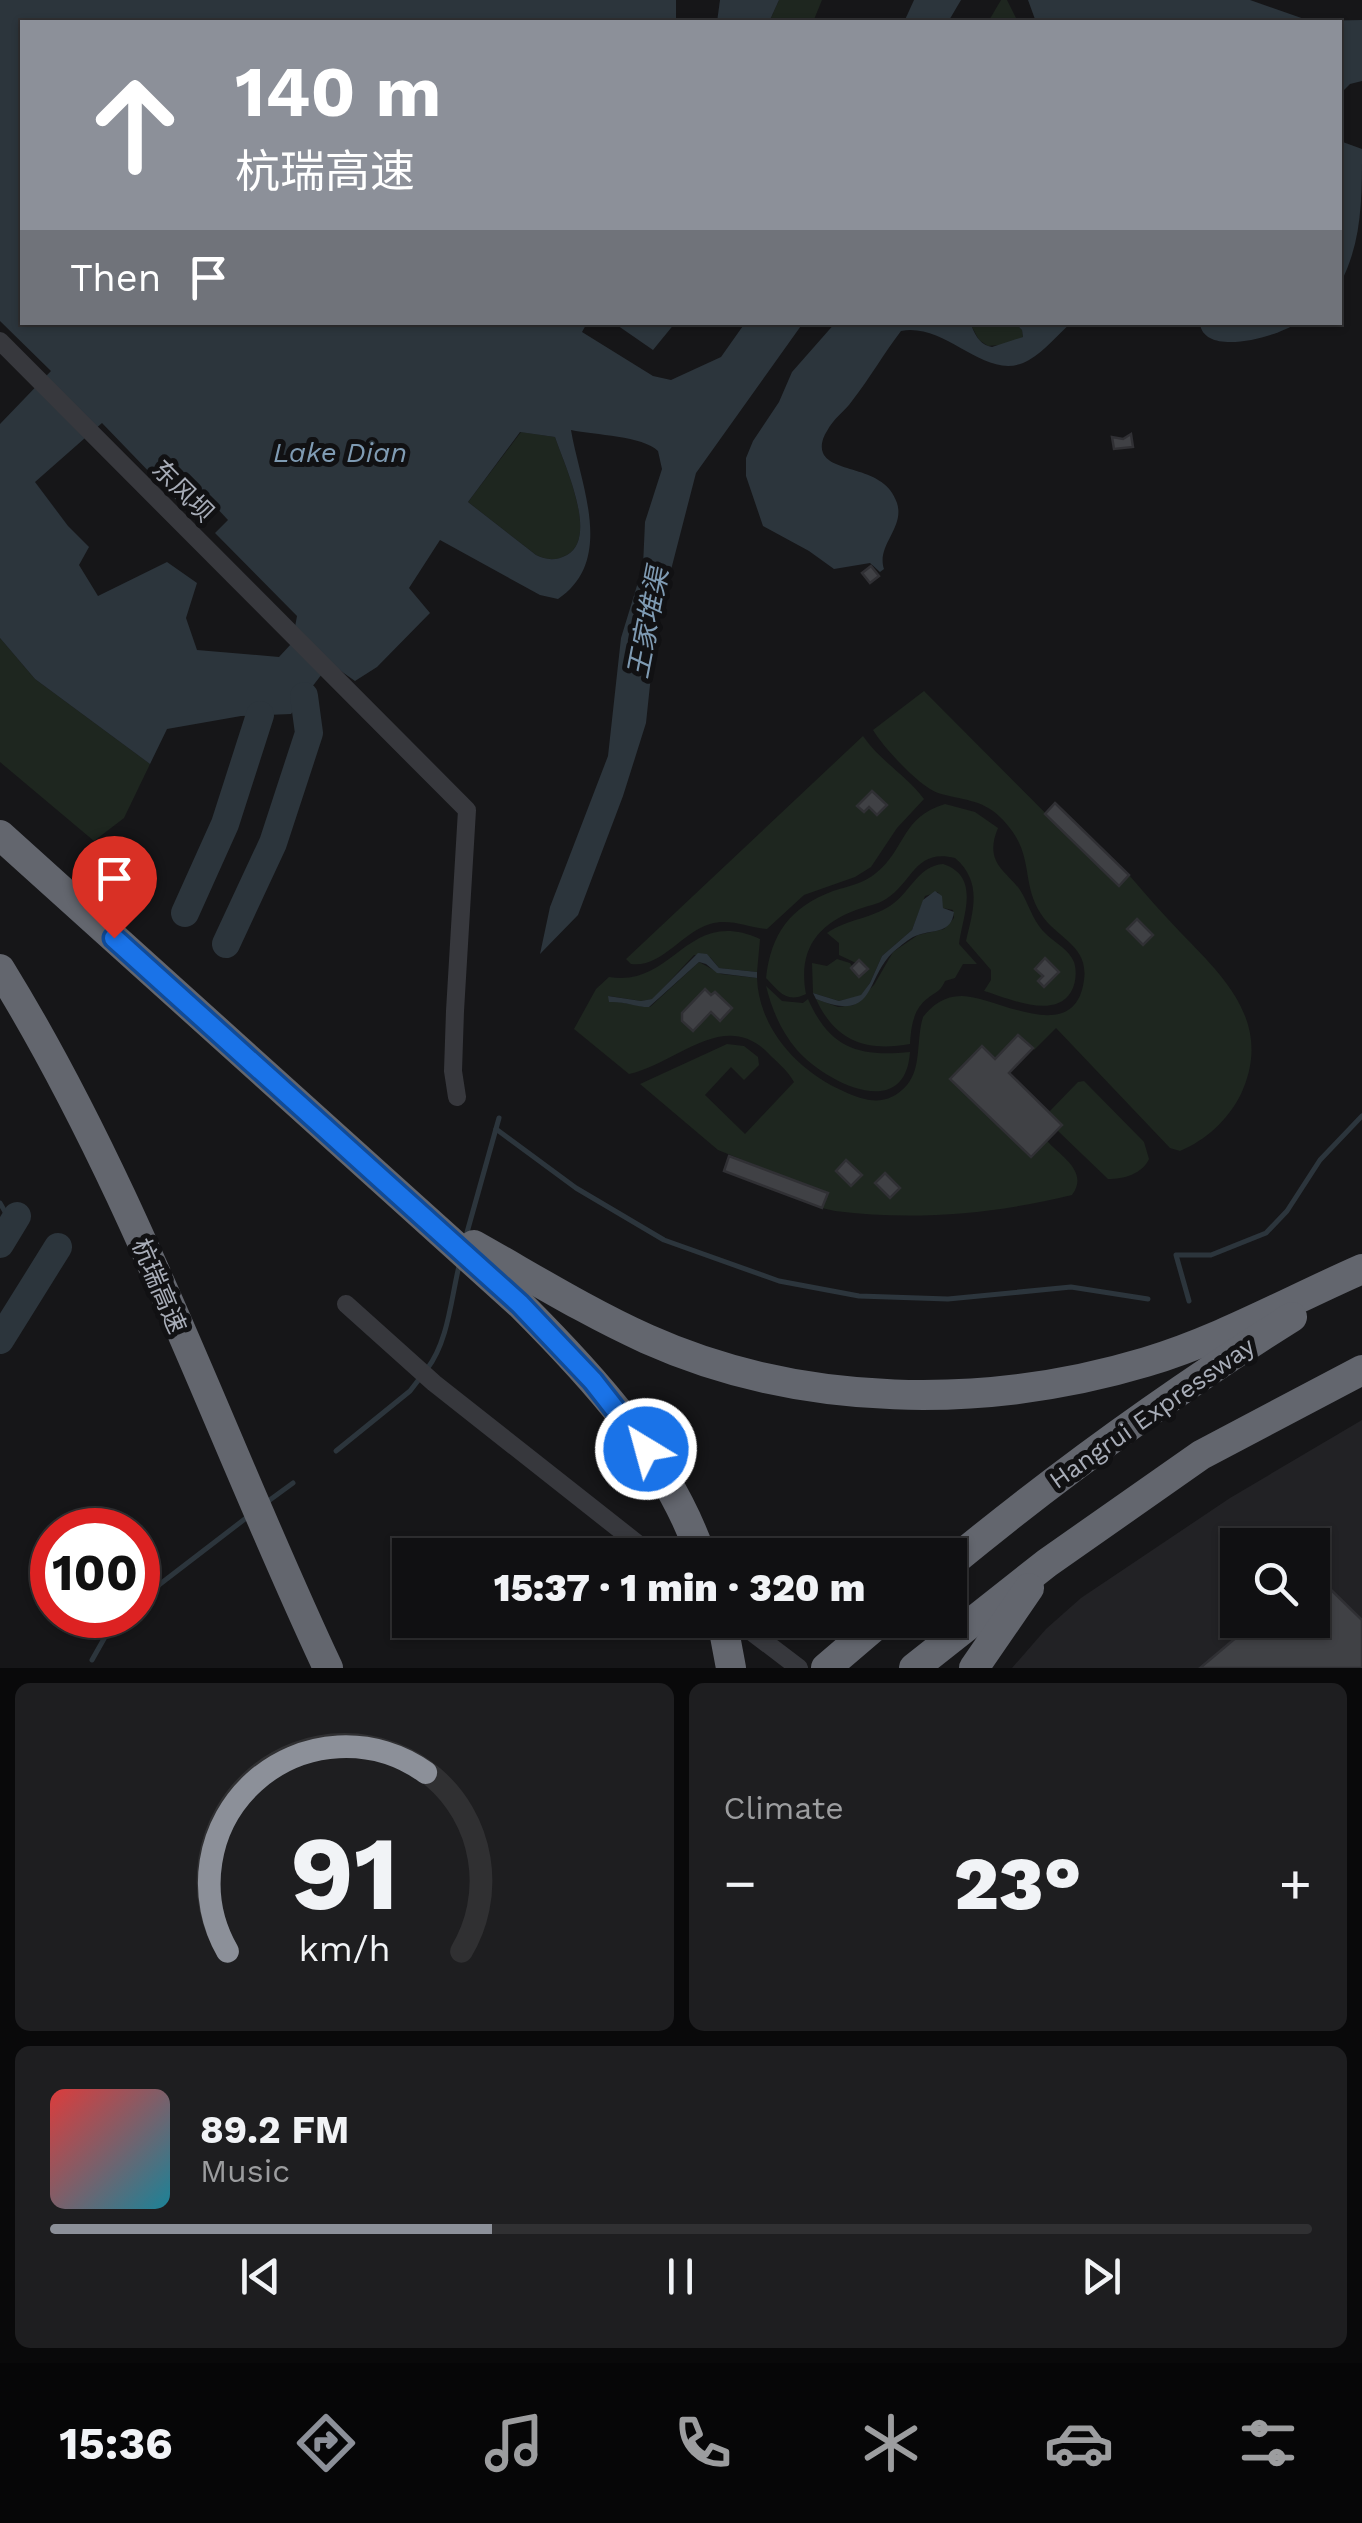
<!DOCTYPE html>
<meta charset="utf-8">
<style>
:root{--surface:#101012;--page:#1e1e20;--text:#f1f3f6;--muted:#9c9d9f;--line:#303032;--accent:#8c9099}
body{margin:0;font-family:"Work Sans","Noto Sans SC",sans-serif;background:var(--page);color:var(--text);height:100vh;display:flex;flex-direction:column;font-size:38px;white-space:nowrap}
*{box-sizing:border-box;margin:0}
p{font-size:32px;color:var(--muted)}
.icon{flex:none;width:55px;height:55px;fill:none;stroke:currentColor;stroke-width:2;stroke-linecap:round;stroke-linejoin:round}
.map{position:relative;height:1668px;overflow:hidden}
.panel{display:flex;flex-direction:column;gap:15px;padding:15px;background:#09090a;flex:1}
.panel>*{flex:none}
.hud{position:absolute;left:20px;top:20px;width:1322px;height:305px;border-radius:0px;box-shadow:0 2px 8px #0004,0 0 0 2px var(--line);background:#8c9099;color:#fff;overflow:hidden}
.controls{position:absolute;left:1220px;top:1528px;display:grid;gap:20px}
.controls a{display:grid;place-items:center;width:110px;height:110px;border-radius:0px;background:var(--surface);box-shadow:0 2px 8px #0004,0 0 0 2px var(--line);font-size:50px}
.speed{position:absolute;left:30px;top:1508px;display:flex;gap:20px;font-size:50px;font-weight:700;text-align:center}
.speed>*{display:grid;place-content:center;width:130px;height:130px;border-radius:50%;background:var(--surface);box-shadow:0 2px 8px #0004,0 0 0 2px var(--line);line-height:1}
.speed .limit{border:15px solid #d22;background:#fff;color:#111}
.pin{position:absolute;display:grid;place-items:center;width:85px;height:85px;color:#fff;margin:-102px -42px;border-radius:50% 50% 50% 0;rotate:-45deg;box-shadow:0 0 10px #0007}
.pin .icon{rotate:45deg}
.me{position:absolute;width:110px;margin:-55px;rotate:323deg;stroke-linejoin:round;filter:drop-shadow(0 0 8px #0008)}
.turn{display:flex;align-items:center;gap:35px;height:210px;padding:0 50px;font-size:45px}
.turn .icon{width:130px;height:130px;stroke-width:2.5}
.turn b{display:block;font-size:70px;line-height:85px}
.then{display:flex;align-items:center;height:95px;padding:0 50px;background:#0003;gap:20px;font-size:38px}
.big{font-size:75px;font-weight:800;line-height:1.1}
.panel .card{flex:1;display:flex;flex-direction:column;justify-content:center;gap:15px;min-width:0;padding:0 35px;border-radius:15px;background:var(--page)}
.panel .dial{align-items:center;gap:0}
.dial svg{height:260px;overflow:visible;fill:none;stroke:var(--line);stroke-width:7;stroke-linecap:round;text-anchor:middle}
.dial text{fill:var(--text);stroke:none}
.song{display:flex;align-items:center;gap:30px}
.cover{width:120px;height:120px;border-radius:15px;background:linear-gradient(135deg,hsl(0 70% 55%),hsl(190 70% 35%))}
.played{height:10px;border-radius:5px;background:linear-gradient(90deg,var(--accent) 35%,var(--line) 35%)}
.keys{display:flex;justify-content:space-around;direction:ltr}
.heat{display:flex;justify-content:space-between;align-items:center;font-size:55px;direction:ltr}
.panel .tiles{flex:1;display:grid;gap:15px;grid-template-columns:1fr 1fr}
.card:last-child{grid-column:span 2}
.trip{position:absolute;left:392px;top:1538px;width:575px;height:100px;border-radius:0px;background:var(--surface);box-shadow:0 2px 8px #0004,0 0 0 2px var(--line);font-weight:800;line-height:100px;text-align:center}
.tab-bar{display:flex;height:160px;justify-content:space-around;align-items:center;background:#060607;color:var(--muted)}
.tab-bar .icon{width:70px;height:70px}
.tab-bar .active{color:var(--accent)}
.tab-bar b{font-size:45px;color:var(--text)}
.map>svg:first-child{display:block}
</style>
<div class="map">
<svg width="1362" height="1668" viewBox="0 0 1362 1668">
<rect width="100%" height="100%" fill="#161618"/>
<path fill="#222225" fill-rule="evenodd" d="M1362 1420V1668H1012L1046 1629 1081 1598 1230 1498ZM1238 1545H1312V1620H1238Z"/>
<g fill="#1e261f">
<polygon points="779,0 822,0 813,22 769,22"/>
<polygon points="1001,0 1007,0 1018,22 988,22"/>
<polygon points="977,323 1015,323 1022,330 1023,337 1011,344 988,346 979,340 972,327"/>
<path d="M521 432 555 437C564 464 599 537 567 555 556 561 546 560 536 555L468 502Z"/>
<polygon points="0,638 35,679 150,764 124,818 94,841 0,762"/>
<path d="M924 691 1118 886 1129 875C1146 895 1163 914 1181 933 1226 979 1273 1024 1241 1094 1228 1120 1206 1140 1180 1151L1170 1148 1056 1028 1034 1050 1019 1035 995 1059 982 1047 951 1080 1031 1157 1047 1141C1062 1157 1089 1172 1072 1195 994 1214 915 1221 835 1211L822 1208 827 1194 718 1150 640 1084 727 1044 744 1046 758 1057 759 1065 744 1080 731 1067 705 1095 745 1134 794 1082C788 1071 777 1062 768 1053 724 1008 676 1064 629 1074L574 1029 596 989 609 977C675 988 686 906 760 939L757 972 719 968 710 957 694 955 653 999 641 1001 609 996V1001C624 1001 635 1007 650 1007L699 962 721 974 757 978C759 1029 798 1071 843 1091 866 1102 888 1107 907 1085 922 1067 916 1039 923 1017 932 1005 945 996 961 996 994 995 1075 1049 1084 980 1089 945 1056 938 1041 914 1019 880 1037 853 1000 817 982 799 961 800 938 793 920 787 883 747 873 730Z"/>
<path d="M863 736C880 761 906 775 924 799L897 828 871 867 855 877 804 895 767 929C748 928 731 918 710 924 682 932 662 968 631 964L626 959Z"/>
<path d="M945 804 975 812 998 828C982 866 1011 872 1023 895 1031 910 1034 923 1047 935 1056 943 1069 950 1074 962 1077 971 1076 984 1071 992 1054 1020 1008 998 984 991L991 980V970L966 941C973 911 983 882 955 858 915 848 913 882 886 899 877 905 866 906 856 910 816 925 798 951 806 994 786 1004 779 991 766 978 771 934 790 907 833 891 848 886 863 884 876 873 906 849 901 817 945 804Z"/>
<path d="M943 864C982 877 962 917 959 944L977 964H963L955 978 945 981C940 992 937 991 928 998 913 1009 911 1027 910 1044 866 1052 835 1041 816 999L838 1007 854 1005 874 985 893 952 918 935 944 929 954 918 953 910 943 908 938 892 925 896 912 930 882 956 870 983 861 996 839 1001 813 993 812 963 827 966 837 959 850 963 859 977 867 968 860 960 856 963 839 955V943L827 933C847 919 875 918 894 903 911 890 919 866 943 864Z"/>
<path d="M766 986 782 1001 803 1003 808 999C830 1049 859 1057 910 1052 905 1124 824 1081 797 1050 781 1031 772 1010 766 986Z"/>
<path d="M1084 1081 1144 1142 1149 1159C1142 1174 1124 1179 1108 1179L1057 1130 1062 1124 1049 1112 1078 1082Z"/>
</g>
<g fill="#2c353c" fill-rule="evenodd">
<path d="M0 0H676V22H22V322L587 323 582 332 653 376 671 380 721 357 745 323H803L696 473 656 628 646 723 623 796 578 915 540 954 550 907 608 756 621 638 643 566 645 522 662 469 658 451C643 436 595 435 571 430 580 484 616 560 558 599L540 595 440 540 409 588 430 613 377 667 355 681 338 669 322 674 291 714 241 716 167 729 150 764 35 679 0 638V424L51 371 0 321ZM102 423 183 507 199 489 228 520 215 533 297 616 292 643 279 657 197 650 186 618 197 583 167 562 98 596 79 565 89 547 68 526 35 482ZM520 432 555 437C564 464 599 537 567 555 556 561 546 560 536 555L468 502Z"/>
<polygon points="720,0 779,0 769,22 717,22"/>
<polygon points="914,0 961,0 948,22 904,22"/>
<polygon points="1028,0 1250,0 1310,21 1362,20 1362,81 1350,84 1340,94 1340,22 1036,22"/>
<path d="M1340 141 1362 149C1362 200 1362 242 1340 284Z"/>
<path d="M836 322 977 323 972 327C976 337 981 345 992 347L1023 337 1022 330 1015 323H1071C1058 334 1045 351 1029 360 987 385 948 322 901 331 884 353 870 378 852 401 845 411 833 419 827 431 823 437 820 446 823 453 832 474 885 465 897 503 905 528 876 545 884 569L880 572 870 563 834 569 809 551 763 526 746 476V458L753 441 779 402 792 372Z"/>
<polygon points="614,323 675,323 653,350"/>
<path d="M1297 323C1279 336 1205 358 1200 324Z"/>
<path d="M935 891 942 896 943 908 954 912C951 934 935 929 918 935 911 937 903 944 898 948 863 974 880 1025 816 999L813 993 839 1001 861 995 870 983 882 956 912 930 923 900Z"/>
<path d="M698 953 707 954 719 968 757 972V978L717 973 706 964 699 962 649 1007C635 1007 624 1001 609 1002L608 996 641 1001 652 999Z"/>
</g>
<g fill="none" stroke-linecap="round" stroke-linejoin="round">
<g stroke="#2c353c" stroke-width="5">
<polyline points="496,1129 576,1188 664,1240 779,1281 859,1296 948,1299 1071,1287 1148,1299"/>
<polyline points="0,1203 12,1224"/>
<polyline points="466,1236 499,1118"/>
<polyline points="1189,1301 1176,1255 1211,1255 1266,1233 1287,1211 1320,1160 1362,1116"/>
<path d="M427 1369C448 1342 451 1299 459 1266"/>
<polyline points="336,1451 410,1391 420,1378"/>
<polyline points="267,1502 293,1483"/>
<polyline points="138,1601 250,1515"/>
<polyline points="92,1660 105,1637 123,1615"/>
</g>
<g stroke="#2c353c" stroke-width="28">
<polyline points="185,913 225,824 260,715"/>
<polyline points="226,944 273,843 309,733 304,696"/>
<polyline points="0,1244 17,1216"/>
<polyline points="0,1340 58,1247"/>
</g>
</g>
<g fill="#404145" stroke="#303034" stroke-width="2.5">
<polygon points="1131,434 1133,447 1114,449 1112,437 1123,439"/>
<polygon points="871,566 879,576 870,583 862,573"/>
<polygon points="872,791 887,805 877,815 869,807 864,812 857,806"/>
<polygon points="1055,803 1129,875 1119,886 1045,814"/>
<polygon points="1137,919 1153,935 1143,945 1127,929"/>
<polygon points="1045,958 1059,972 1044,987 1038,981 1043,976 1035,969"/>
<polygon points="859,960 868,969 859,977 851,968"/>
<polygon points="705,989 711,995 715,992 732,1008 720,1021 711,1012 693,1031 682,1021 682,1013"/>
<polygon points="1018,1035 1033,1048 1009,1073 1062,1125 1031,1157 950,1079 982,1046 995,1059"/>
<polygon points="729,1156 828,1193 822,1208 724,1171"/>
<polygon points="846,1160 862,1175 851,1186 836,1171"/>
<polygon points="885,1173 900,1188 890,1198 875,1183"/>
<polygon points="1324,1583 1362,1620 1362,1668 1200,1668 1257,1620 1312,1620 1312,1589"/>
</g>
<g fill="none" stroke-linecap="round" stroke-linejoin="round">
<g stroke="#37383d" stroke-width="18">
<polyline points="0,341 467,810 455,1011 453,1071 457,1097"/>
<polyline points="346,1304 434,1383 652,1555"/>
<polyline points="736,1620 799,1668"/>
</g>
<g stroke="#63666e" stroke-width="30">
<path d="M0 835 520 1304C593 1377 666 1456 701 1555"/>
<path d="M0 969C135 1188 219 1436 328 1668"/>
<path d="M474 1245C531 1277 587 1312 647 1339 801 1408 986 1410 1146 1362 1220 1340 1291 1300 1362 1269"/>
<path d="M950 1564C1059 1474 1173 1392 1292 1317"/>
<polyline points="722,1620 731,1668"/>
<polyline points="826,1668 882,1620"/>
<polyline points="914,1668 1047,1563 1201,1455 1362,1370"/>
<polyline points="974,1668 1029,1588"/>
</g>
</g>
<g fill="none" stroke-linecap="round" stroke-linejoin="round">
<defs>
<polyline id="route" points="114,938 520,1304 593,1381 646,1449"/>
</defs>
<use href="#route" stroke="#114b97" stroke-width="25"/>
<use href="#route" stroke="#1a73e8" stroke-width="18"/>
</g>
<g text-anchor="middle" dominant-baseline="central" stroke-width="10" stroke-linejoin="round" paint-order="stroke">
<g font-size="25" fill="#a8adb8" stroke="#111113">
<text transform="translate(183 491) rotate(45)">东风坝</text>
<text transform="translate(159 1286) rotate(67)">杭瑞高速</text>
<text transform="translate(1152 1413) rotate(-35)">Hangrui Expressway</text>
</g>
<g font-size="28" font-style="italic" fill="#7f9bb3" stroke="#111113">
<text x="340" y="452">Lake Dian</text>
<text transform="translate(648 623) rotate(-79)">王家堆渠</text>
</g>
</g>
</svg>
<div class="controls">
<a><svg class="icon" aria-label="search" viewBox="0 0 24 24"><circle cx="10" cy="10" r="6"/><path d="M15 15l6 6"/></svg></a>
</div>
<div class="speed"><div class="limit">100</div></div>
<div class="pin" style="left:114px;top:938px;background:#d93025"><svg class="icon" aria-label="arrive" viewBox="0 0 24 24"><path d="M6 21V4h12l-3 4 3 4H6"/></svg></div>
<svg class="me" style="left:646px;top:1449px" viewBox="-20 -20 40 40"><circle r="17" fill="#1a73e8" stroke="#fff" stroke-width="3"/><path d="M0-11L8 9 0 5-8 9z" fill="#fff"/></svg>
<div class="trip">15:37 · 1 min · 320 m</div>
<div class="hud">
<div class="turn"><svg class="icon" aria-label="ahead" viewBox="0 0 24 24"><path d="M12 20V5M6 11l6-6 6 6"/></svg><div><b>140 m</b>杭瑞高速</div></div>
<div class="then">Then<svg class="icon" aria-label="arrive" viewBox="0 0 24 24"><path d="M6 21V4h12l-3 4 3 4H6"/></svg></div>
</div>
</div>
<section class="panel">
<div class="tiles">
<div class="card dial"><svg viewBox="0 0 100 80">
<path d="M14 69A42 42 0 1 1 86 69"/>
<path d="M14 69A42 42 0 0 1 75 14" stroke="#8c9099"/>
<text x="50" y="56" font-size="32" font-weight="700">91</text>
<text x="50" y="72" font-size="11">km/h</text>
</svg></div>
<div class="card"><p>Climate</p>
<div class="heat"><a>−</a><b class="big">23°</b><a>+</a></div>
</div>
<div class="card">
<div class="song"><i class="cover"></i><div><b>89.2 FM</b><p>Music</p></div></div>
<div class="played"></div>
<div class="keys"><svg class="icon" aria-label="previous" viewBox="0 0 24 24"><path d="M18 5L8 12l10 7zM5 5v14"/></svg><svg class="icon" aria-label="pause" viewBox="0 0 24 24"><path d="M8 5v14M16 5v14"/></svg><svg class="icon" aria-label="next" viewBox="0 0 24 24"><path d="M6 5l10 7-10 7zM19 5v14"/></svg></div>
</div>
</div>
</section>
<nav class="tab-bar">
<b>15:36</b>
<svg class="icon active" aria-label="directions" viewBox="0 0 24 24"><path d="M12 3l9 9-9 9-9-9zM9 14v-3h6M13 9l2 2-2 2"/></svg>
<svg class="icon" aria-label="music" viewBox="0 0 24 24"><path d="M9 18V5l10-2v13"/><circle cx="6" cy="18" r="3"/><circle cx="16" cy="16" r="3"/></svg>
<svg class="icon" aria-label="phone" viewBox="0 0 24 24"><path d="M5 4h4l2 5-3 2q2 4 5 5l2-3 5 2v4C11 20 4 13 5 4z"/></svg>
<svg class="icon" aria-label="climate" viewBox="0 0 24 24"><path d="M12 3v18M4 7l16 10M4 17L20 7"/></svg>
<svg class="icon" aria-label="car" viewBox="0 0 24 24"><path d="M5 17H2v-5l4-1 3-4h7l3 4 3 1v5h-3M9 17h6M6 11h13"/><circle cx="7" cy="17" r="2"/><circle cx="17" cy="17" r="2"/></svg>
<svg class="icon" aria-label="filters" viewBox="0 0 24 24"><path d="M4 7h16M4 17h16"/><circle cx="9" cy="7" r="2"/><circle cx="15" cy="17" r="2"/></svg>
</nav>
